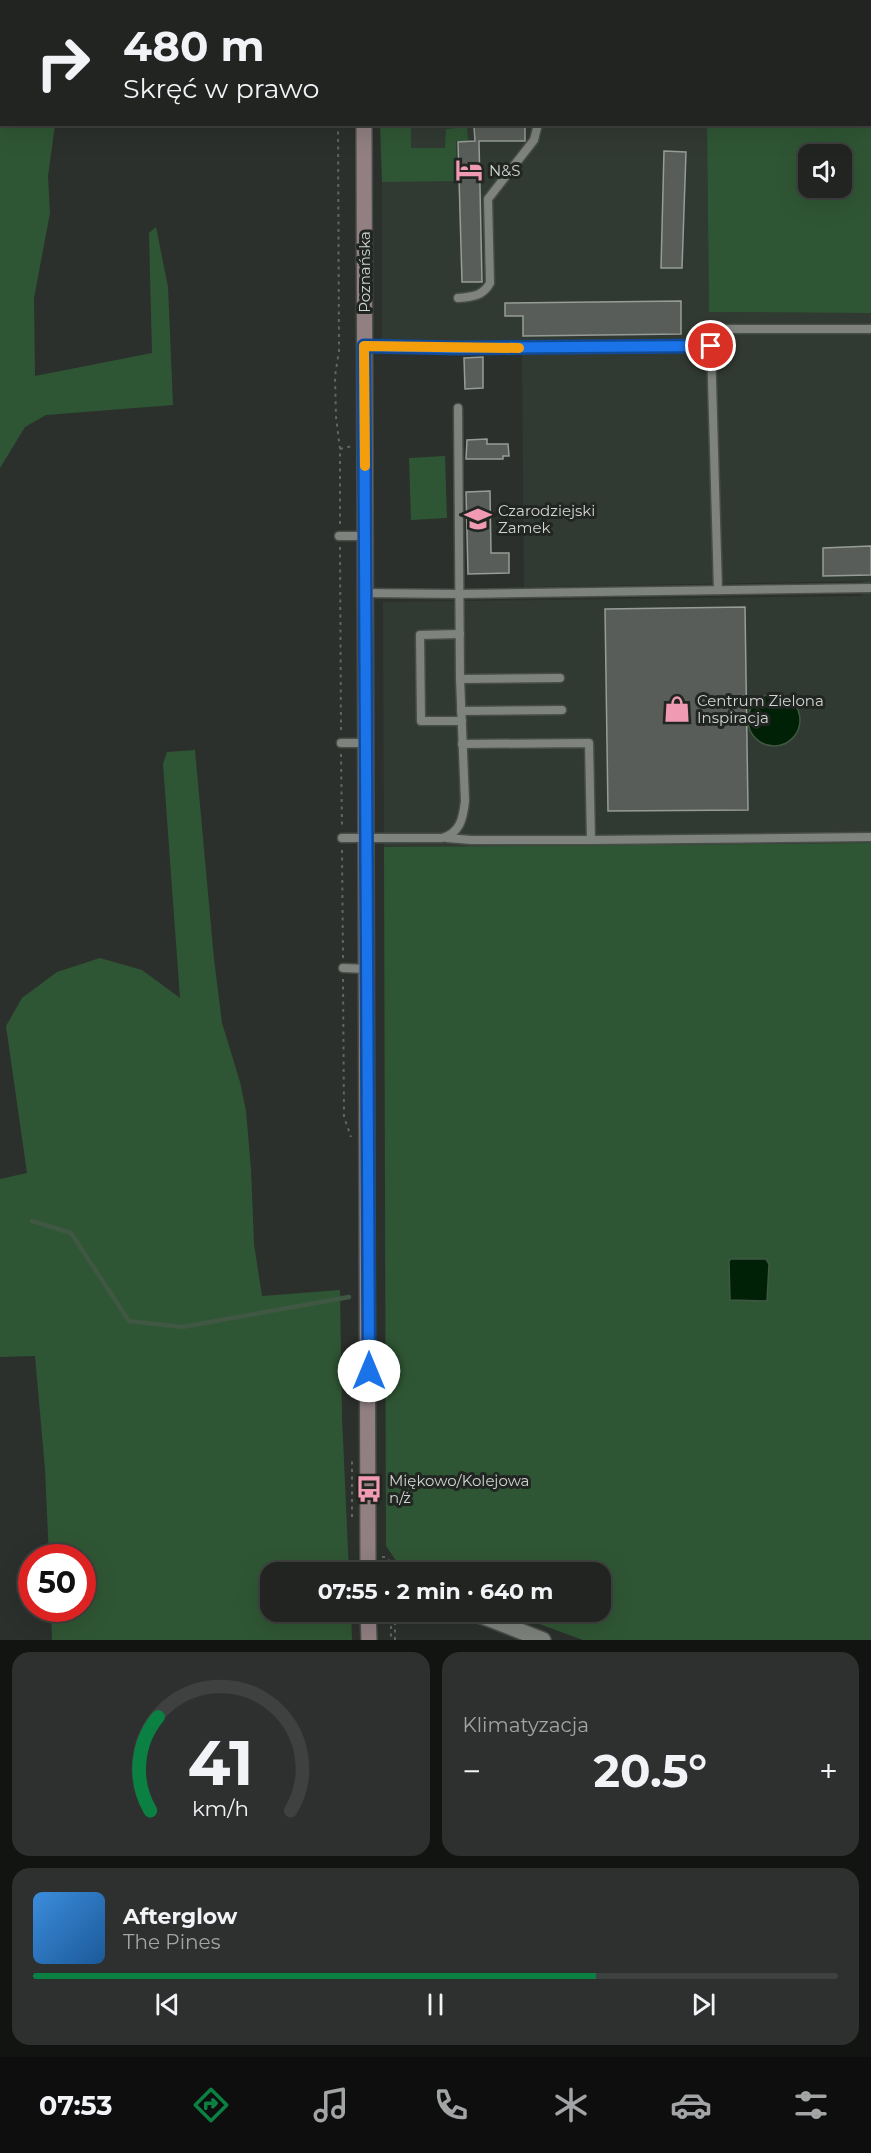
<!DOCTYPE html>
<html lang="pl">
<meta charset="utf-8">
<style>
:root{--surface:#212421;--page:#2d302e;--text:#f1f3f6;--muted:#a2a4a5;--line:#3e413f;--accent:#0b8043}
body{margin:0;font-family:Montserrat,sans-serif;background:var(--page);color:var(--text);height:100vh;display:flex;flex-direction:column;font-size:22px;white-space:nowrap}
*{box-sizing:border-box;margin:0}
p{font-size:20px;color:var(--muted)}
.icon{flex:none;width:33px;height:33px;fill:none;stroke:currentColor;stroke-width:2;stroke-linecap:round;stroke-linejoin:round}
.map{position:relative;height:1640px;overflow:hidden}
.details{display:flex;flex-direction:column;gap:12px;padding:12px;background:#121412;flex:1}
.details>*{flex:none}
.hud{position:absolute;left:0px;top:0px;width:872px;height:126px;box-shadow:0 6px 24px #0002,0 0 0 2px var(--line);background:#212421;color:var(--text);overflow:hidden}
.tools{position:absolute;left:798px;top:144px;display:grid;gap:12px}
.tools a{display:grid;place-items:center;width:54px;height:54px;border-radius:12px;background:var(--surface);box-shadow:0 6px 24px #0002,0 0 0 2px var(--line);font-size:30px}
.speed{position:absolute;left:18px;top:1544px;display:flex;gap:12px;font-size:30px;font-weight:700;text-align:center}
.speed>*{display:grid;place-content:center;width:78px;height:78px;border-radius:50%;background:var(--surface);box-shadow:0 6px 24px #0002,0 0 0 2px var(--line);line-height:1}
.speed .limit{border:9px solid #d22;background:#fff;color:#111}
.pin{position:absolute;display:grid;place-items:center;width:51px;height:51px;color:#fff;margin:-26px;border:3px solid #fff;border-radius:50%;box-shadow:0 2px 6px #0007}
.me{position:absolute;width:66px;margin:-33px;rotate:0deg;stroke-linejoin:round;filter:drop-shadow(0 0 4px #0008)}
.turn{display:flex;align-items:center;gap:21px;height:126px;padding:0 24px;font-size:27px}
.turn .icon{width:78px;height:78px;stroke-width:2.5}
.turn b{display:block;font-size:42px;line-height:51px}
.big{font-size:45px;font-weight:700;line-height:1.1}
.details .widget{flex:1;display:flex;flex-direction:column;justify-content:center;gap:9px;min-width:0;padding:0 21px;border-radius:18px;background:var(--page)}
.details .dial{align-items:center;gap:0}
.dial svg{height:156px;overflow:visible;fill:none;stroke:var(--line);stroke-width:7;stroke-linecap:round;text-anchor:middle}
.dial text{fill:var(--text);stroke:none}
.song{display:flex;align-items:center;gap:18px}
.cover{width:72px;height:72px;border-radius:9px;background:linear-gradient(135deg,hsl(210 70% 55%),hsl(210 70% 35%))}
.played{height:6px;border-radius:3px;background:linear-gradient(90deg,var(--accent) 70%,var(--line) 70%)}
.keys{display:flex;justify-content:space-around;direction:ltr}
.heat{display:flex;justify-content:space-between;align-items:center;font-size:33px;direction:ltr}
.details .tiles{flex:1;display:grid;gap:12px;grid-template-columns:1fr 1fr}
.widget:last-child{grid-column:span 2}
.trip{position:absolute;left:260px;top:1562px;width:351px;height:60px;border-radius:18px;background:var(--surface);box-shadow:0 6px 24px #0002,0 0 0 2px var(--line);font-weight:700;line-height:60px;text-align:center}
.tab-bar{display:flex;height:96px;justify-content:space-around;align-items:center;background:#0d0e0d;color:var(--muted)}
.tab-bar .icon{width:42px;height:42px}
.tab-bar .active{color:var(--accent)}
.tab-bar b{font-size:27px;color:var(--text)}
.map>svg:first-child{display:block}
</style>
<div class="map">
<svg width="871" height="1640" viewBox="0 0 871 1640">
<rect width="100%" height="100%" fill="#2c302c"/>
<polygon fill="#313a32" points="382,125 707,125 709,312 871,313 871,843 384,847 383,602 862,596 863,581 524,587 522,352 382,353"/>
<g fill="#2f5634" fill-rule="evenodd">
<polygon points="0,0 75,1 2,2 2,124 55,125 48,176 50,213 34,298 35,376 152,353 149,233 156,227 168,287 173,405 46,415 25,427 0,468"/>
<path d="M599 0H871V313L709 312 707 125 870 124V2ZM808 154H842V188H808Z"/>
<polygon points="380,125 411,125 411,148 445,148 446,129 467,127 468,141 456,141 457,181 382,182"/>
<polygon points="445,456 447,518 411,520 409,458"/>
<polygon points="195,750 214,959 222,1023 240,1082 246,1111 251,1169 254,1244 262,1296 340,1290 342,1417 349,1572 270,1572 270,1611 351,1611 352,1640 52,1640 51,1608 82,1608 82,1557 49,1557 45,1469 35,1356 0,1357 0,1179 27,1173 6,1026 22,998 57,972 100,958 142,970 180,998 163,764 167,752"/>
<polygon points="871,843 871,1640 583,1640 504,1611 600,1611 600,1572 404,1572 386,1546 384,847"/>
</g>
<g fill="#012106" stroke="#3f5743" stroke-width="1.5">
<circle cx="774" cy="720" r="26"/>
<polygon points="731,1259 766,1259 769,1264 767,1301 730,1300 729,1261"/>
</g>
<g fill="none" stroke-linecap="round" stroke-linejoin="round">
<polyline stroke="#3f5743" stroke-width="4.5" points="32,1221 71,1233 129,1321 182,1327 349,1297"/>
</g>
<g fill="#595d59" stroke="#969c97" stroke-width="1.5">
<polygon points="483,124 522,124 522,126 525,126 525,141 479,141 482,282 462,282 458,142 475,141 474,127 483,127"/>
<polygon points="664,151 686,152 682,268 661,268"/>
<polygon points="681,301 681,334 523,336 523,316 505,316 505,303"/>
<polygon points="483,357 483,388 465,389 464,358"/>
<polygon points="487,439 487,444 508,444 509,456 503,456 503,459 466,459 467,440"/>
<polygon points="490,491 491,553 509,553 509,573 468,574 466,492"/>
<polygon points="871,546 871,575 823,576 823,548"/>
<polygon points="745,607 748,810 608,811 605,609"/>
</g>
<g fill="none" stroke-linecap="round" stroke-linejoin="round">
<defs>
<g id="service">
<path d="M458 298C472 297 483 296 490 283L488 199 534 140 538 124"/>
<polyline points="364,346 456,348 711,346 718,590"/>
<polyline points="711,346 712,335 718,329 871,329"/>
<polyline points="339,536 365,536"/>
<polyline points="365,593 459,594 871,588"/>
<polyline points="460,634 420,635 421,721 462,721"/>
<polyline points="460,679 560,678"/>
<polyline points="461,711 562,710"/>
<polyline points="341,743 366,743"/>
<path d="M342 838H442C460 833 463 819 465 801L460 679 458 408"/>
<polyline points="447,838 471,840 591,840 589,743 462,744"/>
<polyline points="591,840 871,837"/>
<polyline points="343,968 367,969"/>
</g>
<polyline id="minor" points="469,1611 543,1640"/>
<g id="secondary">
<polyline points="363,0 363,2"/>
<polyline points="364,124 368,1572"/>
<polyline points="368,1611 369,1640"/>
</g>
</defs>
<use href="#service" stroke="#494d49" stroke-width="11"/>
<use href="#minor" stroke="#494d49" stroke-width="18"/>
<use href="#secondary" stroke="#494d49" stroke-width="18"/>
<g stroke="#626662" stroke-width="2" stroke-dasharray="3 4.5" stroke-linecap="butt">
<polyline points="338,0 338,2"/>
<polyline points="338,124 339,351 335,376 336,417 340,449 340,526"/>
<polyline points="428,127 470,124"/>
<polyline points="340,449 352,446"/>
<polyline points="340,547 341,733"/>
<polyline points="341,754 342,826"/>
<polyline points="342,850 343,958"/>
<polyline points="343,979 344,1117 351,1137"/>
<polyline points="352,1517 352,1457"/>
<polyline points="382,1557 386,1557 398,1572"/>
<polyline points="384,1570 389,1570 391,1572"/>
<polyline points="391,1611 391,1640"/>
<polyline points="395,1640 395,1611"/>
</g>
<use href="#service" stroke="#7e837e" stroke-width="8"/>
<use href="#minor" stroke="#7e837e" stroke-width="15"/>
<use href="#secondary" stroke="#917f82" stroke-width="15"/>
</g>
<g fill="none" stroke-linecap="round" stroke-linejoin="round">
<defs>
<polyline id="route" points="369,1371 364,346 456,348 711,346"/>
</defs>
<use href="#route" stroke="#114b97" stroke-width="15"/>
<use href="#route" stroke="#1a73e8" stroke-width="10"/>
<polyline stroke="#f59e0b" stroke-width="10" points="365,466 364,346 519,348"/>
</g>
<defs>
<symbol id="hotel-bare" viewBox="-9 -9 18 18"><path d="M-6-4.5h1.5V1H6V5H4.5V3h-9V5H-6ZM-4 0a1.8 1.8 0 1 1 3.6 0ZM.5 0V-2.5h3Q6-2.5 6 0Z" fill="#f19ab3" stroke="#222622" stroke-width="2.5" paint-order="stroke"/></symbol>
<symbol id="school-bare" viewBox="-9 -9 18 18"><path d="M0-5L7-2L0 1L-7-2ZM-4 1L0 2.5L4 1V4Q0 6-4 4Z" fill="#f19ab3" stroke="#222622" stroke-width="2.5" paint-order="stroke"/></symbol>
<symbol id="shop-bare" viewBox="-9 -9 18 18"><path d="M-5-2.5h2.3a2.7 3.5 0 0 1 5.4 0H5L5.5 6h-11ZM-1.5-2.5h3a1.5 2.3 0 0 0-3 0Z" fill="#f19ab3" stroke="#222622" stroke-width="2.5" paint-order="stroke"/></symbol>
<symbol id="bus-bare" viewBox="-9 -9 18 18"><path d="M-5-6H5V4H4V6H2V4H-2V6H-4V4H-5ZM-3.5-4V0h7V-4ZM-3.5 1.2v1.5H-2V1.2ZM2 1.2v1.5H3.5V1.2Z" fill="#f19ab3" stroke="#222622" stroke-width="2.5" paint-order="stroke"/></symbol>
</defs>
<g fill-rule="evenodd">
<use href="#hotel-bare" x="450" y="151" width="38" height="38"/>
<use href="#school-bare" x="459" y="500" width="38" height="38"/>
<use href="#shop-bare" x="658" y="690" width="38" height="38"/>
<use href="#bus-bare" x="350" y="1470" width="38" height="38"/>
</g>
<g text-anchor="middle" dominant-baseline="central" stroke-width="6" stroke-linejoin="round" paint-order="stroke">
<g font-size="15" fill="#d1d4d1" stroke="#222622" text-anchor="start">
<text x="489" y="170">N&amp;S</text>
<text x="498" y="510">Czarodziejski<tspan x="498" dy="17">Zamek</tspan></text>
<text x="697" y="700">Centrum Zielona<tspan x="697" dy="17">Inspiracja</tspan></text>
<text x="389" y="1480">Miękowo/Kolejowa<tspan x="389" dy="17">n/ż</tspan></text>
</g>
<g font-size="15" fill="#d1d4d1" stroke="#222622">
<text transform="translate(364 272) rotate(-90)">Poznańska</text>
</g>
</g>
</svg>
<div class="tools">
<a><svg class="icon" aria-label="sound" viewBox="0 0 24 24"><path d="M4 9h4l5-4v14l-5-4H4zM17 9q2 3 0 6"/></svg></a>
</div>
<div class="speed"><div class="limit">50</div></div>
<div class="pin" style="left:711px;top:346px;background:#d93025"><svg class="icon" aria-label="arrive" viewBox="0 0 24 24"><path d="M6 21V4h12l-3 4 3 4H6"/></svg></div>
<svg class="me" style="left:369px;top:1371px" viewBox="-20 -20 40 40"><circle r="19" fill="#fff"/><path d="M0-13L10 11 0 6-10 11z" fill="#1a73e8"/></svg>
<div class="trip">07:55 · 2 min · 640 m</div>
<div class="hud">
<div class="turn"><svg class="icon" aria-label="right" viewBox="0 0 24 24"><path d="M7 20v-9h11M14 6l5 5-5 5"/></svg><div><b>480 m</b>Skręć w prawo</div></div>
</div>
</div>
<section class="details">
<div class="tiles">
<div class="widget dial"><svg viewBox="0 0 100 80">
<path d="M14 69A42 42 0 1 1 86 69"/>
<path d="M14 69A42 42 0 0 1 18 21" stroke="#0b8043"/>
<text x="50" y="56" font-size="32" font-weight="700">41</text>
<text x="50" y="72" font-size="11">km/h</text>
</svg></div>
<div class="widget"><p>Klimatyzacja</p>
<div class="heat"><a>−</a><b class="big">20.5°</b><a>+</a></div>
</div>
<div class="widget">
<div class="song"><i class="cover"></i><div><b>Afterglow</b><p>The Pines</p></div></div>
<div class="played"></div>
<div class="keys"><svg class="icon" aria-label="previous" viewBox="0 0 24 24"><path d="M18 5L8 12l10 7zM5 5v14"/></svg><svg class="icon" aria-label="pause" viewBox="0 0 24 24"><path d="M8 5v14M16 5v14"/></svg><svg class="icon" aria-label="next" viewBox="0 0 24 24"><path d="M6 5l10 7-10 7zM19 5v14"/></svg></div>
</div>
</div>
</section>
<nav class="tab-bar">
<b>07:53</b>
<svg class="icon active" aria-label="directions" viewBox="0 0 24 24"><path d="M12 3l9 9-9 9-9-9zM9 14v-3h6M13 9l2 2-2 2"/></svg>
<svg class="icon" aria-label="music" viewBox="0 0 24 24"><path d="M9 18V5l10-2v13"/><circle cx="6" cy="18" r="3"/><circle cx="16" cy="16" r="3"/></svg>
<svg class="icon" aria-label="phone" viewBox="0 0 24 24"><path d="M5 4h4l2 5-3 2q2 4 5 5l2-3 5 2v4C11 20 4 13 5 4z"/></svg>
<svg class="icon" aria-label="climate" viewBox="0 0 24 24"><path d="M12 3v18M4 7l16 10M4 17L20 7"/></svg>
<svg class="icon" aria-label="car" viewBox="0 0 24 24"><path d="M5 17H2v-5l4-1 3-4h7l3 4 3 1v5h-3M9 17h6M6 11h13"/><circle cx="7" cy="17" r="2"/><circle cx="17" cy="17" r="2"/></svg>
<svg class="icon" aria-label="filters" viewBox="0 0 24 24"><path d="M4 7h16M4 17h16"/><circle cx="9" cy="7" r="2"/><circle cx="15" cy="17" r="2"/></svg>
</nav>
